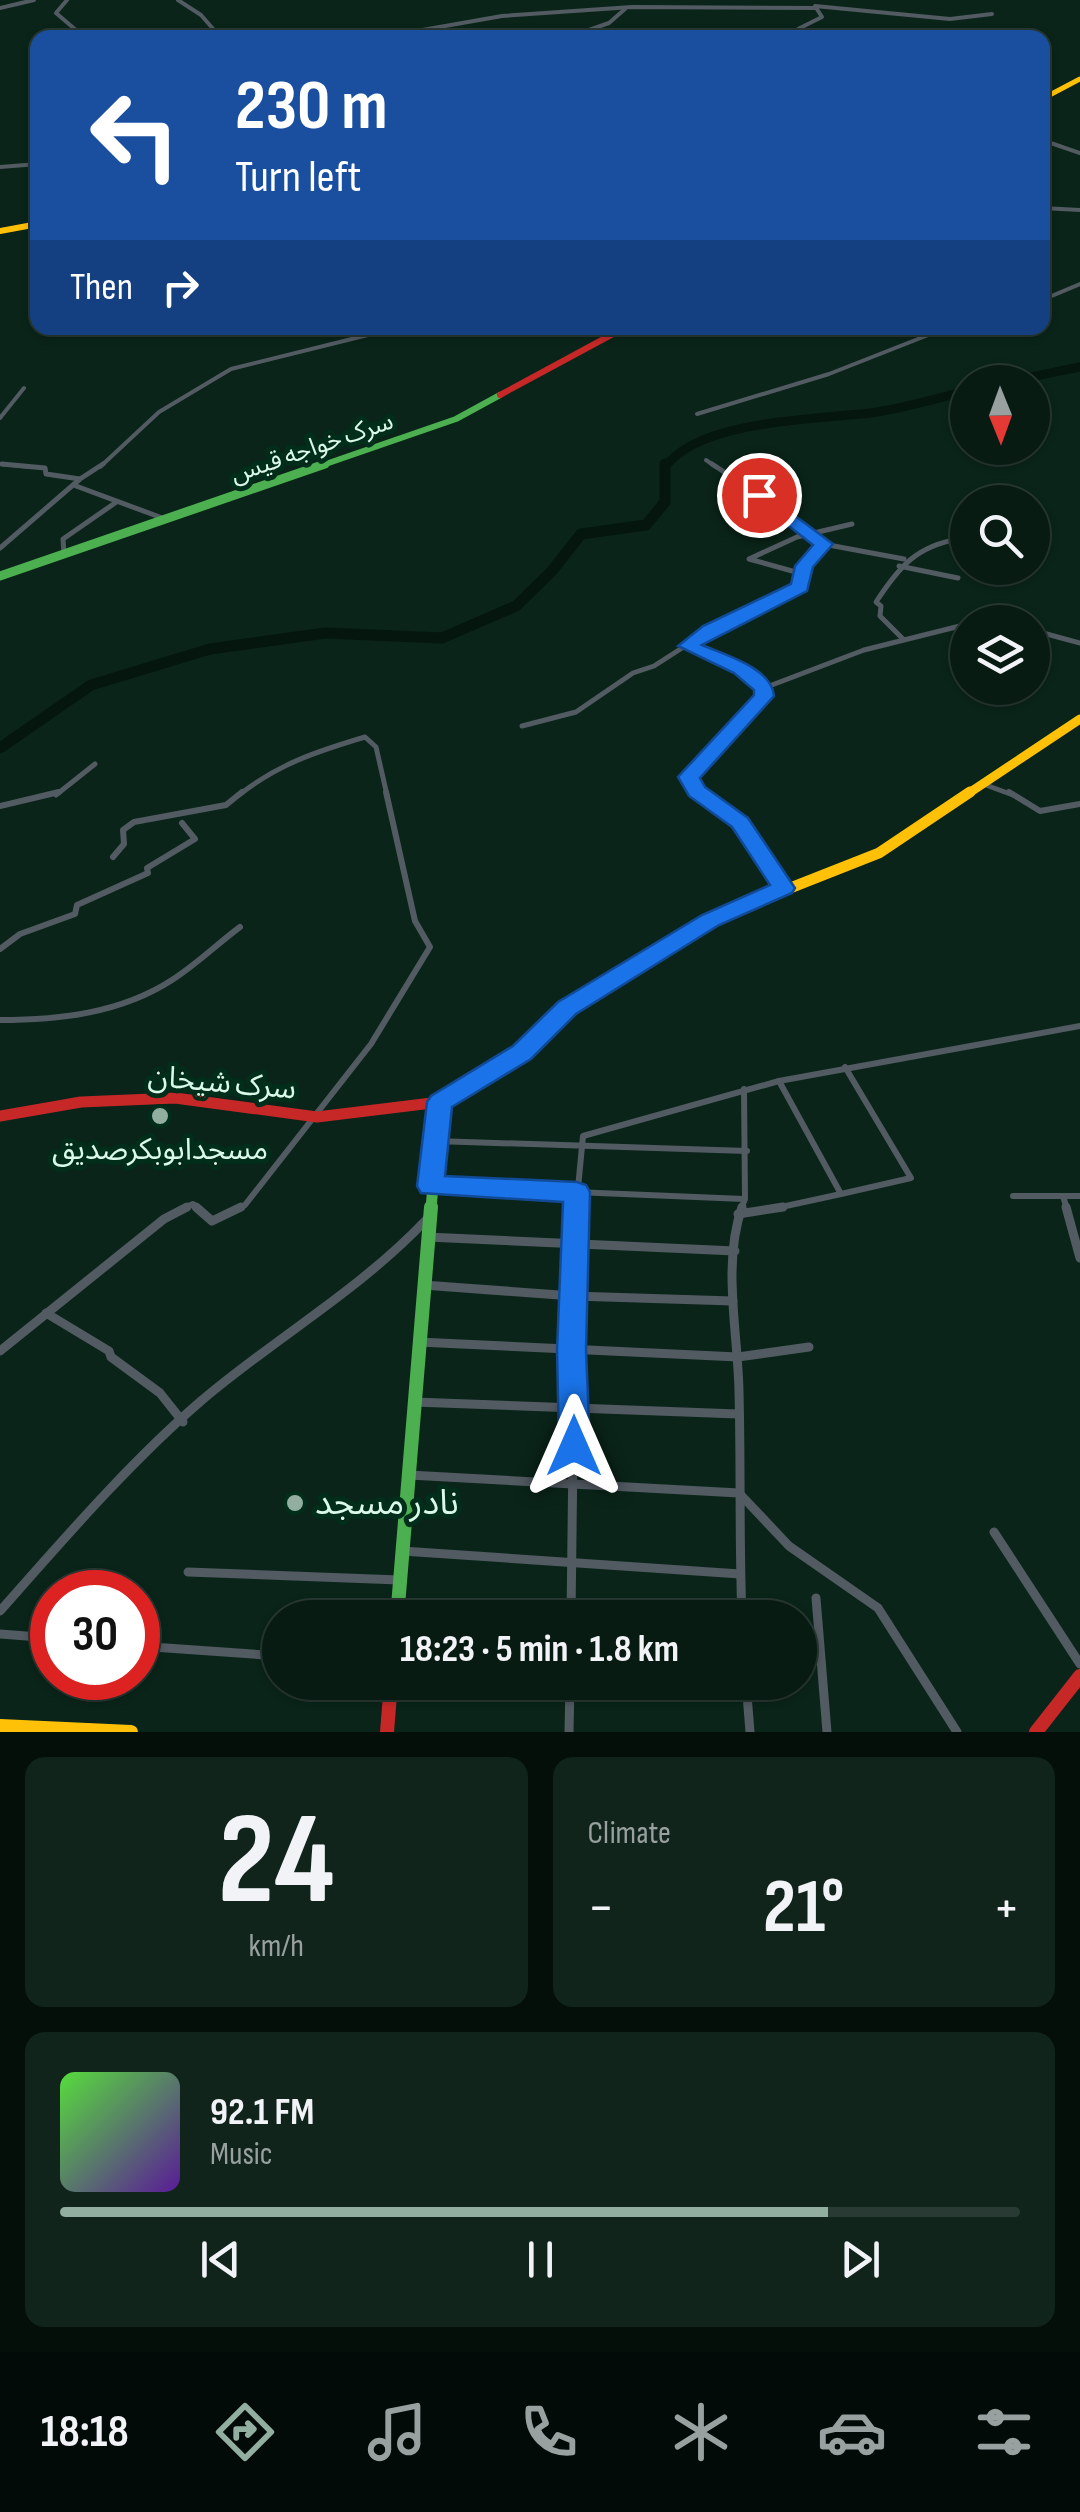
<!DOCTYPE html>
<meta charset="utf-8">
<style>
:root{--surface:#081b13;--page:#11241c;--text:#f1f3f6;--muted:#98a1a0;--line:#293933;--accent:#92aea0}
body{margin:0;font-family:"Sofia Sans Condensed","Noto Sans Arabic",sans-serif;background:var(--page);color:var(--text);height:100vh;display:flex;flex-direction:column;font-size:38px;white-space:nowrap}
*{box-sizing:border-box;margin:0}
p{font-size:32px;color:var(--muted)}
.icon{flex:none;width:55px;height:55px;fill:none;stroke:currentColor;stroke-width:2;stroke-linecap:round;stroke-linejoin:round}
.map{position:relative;height:1732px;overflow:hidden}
.side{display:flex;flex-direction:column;gap:25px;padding:25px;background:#040f0a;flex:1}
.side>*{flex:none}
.top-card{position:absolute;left:30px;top:30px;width:1020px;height:305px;border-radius:20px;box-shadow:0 2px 8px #0004,0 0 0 2px var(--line);background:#1a4fa0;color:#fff;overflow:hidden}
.needle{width:65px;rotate:179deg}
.controls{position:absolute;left:950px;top:365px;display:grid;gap:20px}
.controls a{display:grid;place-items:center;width:100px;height:100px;border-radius:50%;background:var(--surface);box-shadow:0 2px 8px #0004,0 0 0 2px var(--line);font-size:50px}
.speed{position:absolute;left:30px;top:1570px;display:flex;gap:20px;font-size:50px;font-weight:700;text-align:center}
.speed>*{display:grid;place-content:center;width:130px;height:130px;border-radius:50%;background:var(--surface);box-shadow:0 2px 8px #0004,0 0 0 2px var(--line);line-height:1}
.speed .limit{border:15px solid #d22;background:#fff;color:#111}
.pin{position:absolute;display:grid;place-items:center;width:85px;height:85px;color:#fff;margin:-42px;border:5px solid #fff;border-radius:50%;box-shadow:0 2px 10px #0007}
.me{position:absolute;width:110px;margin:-55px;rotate:0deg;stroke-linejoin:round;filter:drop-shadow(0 0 8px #0008)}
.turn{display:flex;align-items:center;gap:35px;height:210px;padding:0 40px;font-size:45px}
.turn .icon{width:130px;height:130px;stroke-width:2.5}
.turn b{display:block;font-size:70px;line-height:85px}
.then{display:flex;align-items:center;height:95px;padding:0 40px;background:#0003;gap:20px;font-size:38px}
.big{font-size:75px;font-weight:700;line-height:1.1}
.side .card{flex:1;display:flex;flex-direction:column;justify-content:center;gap:15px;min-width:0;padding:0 35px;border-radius:20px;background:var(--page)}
.side .dial{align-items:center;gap:0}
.dial b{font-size:130px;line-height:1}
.song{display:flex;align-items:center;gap:30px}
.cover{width:120px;height:120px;border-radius:15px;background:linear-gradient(135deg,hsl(110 70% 55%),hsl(270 70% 35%))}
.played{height:10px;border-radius:5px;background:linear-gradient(90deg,var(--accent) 80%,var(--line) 80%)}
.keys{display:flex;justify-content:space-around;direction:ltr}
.heat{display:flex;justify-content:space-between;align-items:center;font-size:55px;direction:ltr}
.side .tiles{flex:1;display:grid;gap:25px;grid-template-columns:1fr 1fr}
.card:last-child{grid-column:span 2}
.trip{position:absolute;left:262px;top:1600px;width:555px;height:100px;border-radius:50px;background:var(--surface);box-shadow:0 2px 8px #0004,0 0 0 2px var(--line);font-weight:700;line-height:100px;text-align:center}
.tabs{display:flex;height:160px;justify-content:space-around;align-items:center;background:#030b08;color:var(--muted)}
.tabs .icon{width:70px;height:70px}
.tabs .current{color:var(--accent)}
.tabs b{font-size:45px;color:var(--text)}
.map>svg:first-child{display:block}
</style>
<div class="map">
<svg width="1080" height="1732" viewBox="0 0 1080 1732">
<rect width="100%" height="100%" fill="#0a2419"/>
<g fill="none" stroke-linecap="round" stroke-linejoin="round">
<g stroke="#05160e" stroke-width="9">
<polyline points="1006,382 1080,367"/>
<path d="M665 467C701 418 821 420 877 412 908 407 938 398 968 391"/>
</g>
<polyline stroke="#05160e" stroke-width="11" points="0,748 91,685 210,649 325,633 442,638 516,606 551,572 581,534 646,525 665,502 665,464"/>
<g stroke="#525a62" stroke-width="4">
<polyline points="67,0 56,13 77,31 71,38"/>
<polyline points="178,0 201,15 221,38"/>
<polyline points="0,8 34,0"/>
<polyline points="377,38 502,16 632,7 815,8"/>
<polyline points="566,38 609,23 625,9"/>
<polyline points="797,38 798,29 822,17 815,6 950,19 992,14"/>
<polyline points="1042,140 1080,153"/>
<polyline points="0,167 38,164"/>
<polyline points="1042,208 1080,210"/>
<polyline points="1042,300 1080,284"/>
<polyline points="697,414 829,374 946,328"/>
<polyline points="0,418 24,388"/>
<polyline points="706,460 716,467"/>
<polyline points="0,464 30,467"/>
<polyline points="100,467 159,412 231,369 396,328"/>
</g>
<g stroke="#525a62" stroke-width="5">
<polyline points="2,464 45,468 46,474 80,479"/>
<polyline points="76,486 165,519"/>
<polyline points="823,544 904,559"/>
<polyline points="0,548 80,479 103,464"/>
<polyline points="64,554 63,539 115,503"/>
<polyline points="899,566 958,578"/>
<polyline points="803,574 749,559 797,537 852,524"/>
<polyline points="1032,630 1080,643"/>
<path d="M903 639 880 616 881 606 876 602C899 567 916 546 959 539"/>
<polyline points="689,647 741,669 764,688"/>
<polyline points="522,726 576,712 633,673 654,666 710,630 800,586 804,566 823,544 785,512 712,464"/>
<polyline points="983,784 1013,795"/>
<polyline points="56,795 95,764"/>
<path d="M239 795C278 764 318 751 365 737L376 747 387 795"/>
<polyline points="701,795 689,777 764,696 764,688 864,650 968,624"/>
</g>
<g stroke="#525a62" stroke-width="6">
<polyline points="698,792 740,823 784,888"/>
<polyline points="1009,792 1040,811 1080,804"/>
<polyline points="0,806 59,792"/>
<polyline points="113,857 124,844 123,830 134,822 226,805 242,792"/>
<polyline points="0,949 20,934 75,914 77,905 148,873 147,868 195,839 182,823"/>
<path d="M0 1020C60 1020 121 1013 172 980 197 964 217 944 240 927"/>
<polyline points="779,1081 841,1194 911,1178 845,1067"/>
<polyline points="435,1141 747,1151"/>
<polyline points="432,1186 744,1199"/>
<polyline points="1013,1196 1080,1196"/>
<polyline points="1063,1196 1067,1209"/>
<polyline points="182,1209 193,1204 199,1209"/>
<polyline points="236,1209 245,1205 371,1044 430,947 415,921 386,792"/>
<polyline points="576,1209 583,1136 779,1081 1080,1026"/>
<polyline points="741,1209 745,1199 744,1089"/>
<polyline points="772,1209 841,1194"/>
</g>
<g stroke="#525a62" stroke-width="9">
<polyline points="196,1207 212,1221 241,1207"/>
<polyline points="1066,1207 1080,1258"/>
<polyline points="738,1214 783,1207"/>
<polyline points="427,1237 735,1251"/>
<polyline points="423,1285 573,1296 733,1301"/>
<polyline points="46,1313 109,1351 111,1357 160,1393 183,1422"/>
<polyline points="418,1342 738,1357 809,1347"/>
<polyline points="0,1351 164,1219 187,1207"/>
<polyline points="414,1402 738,1414"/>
<polyline points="409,1475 739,1493 789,1546 878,1608 957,1732"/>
<polyline points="994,1532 1080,1664"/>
<polyline points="402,1551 740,1574"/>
<polyline points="188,1572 399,1580"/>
<polyline points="816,1598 827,1732"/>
<path d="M0 1611C62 1541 130 1462 201 1401 275 1338 360 1290 427 1219"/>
<polyline points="571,1618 576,1207"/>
<path d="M742 1618C739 1543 741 1468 739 1392 738 1332 722 1265 742 1207"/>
<polyline points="0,1634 52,1638"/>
<polyline points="138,1646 280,1656"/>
<polyline points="746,1682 750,1732"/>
<polyline points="569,1732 570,1682"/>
</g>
<polyline stroke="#4caf50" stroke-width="6" points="317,467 456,419 500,395"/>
<polyline stroke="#4caf50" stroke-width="9" points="0,576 325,464"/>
<polyline stroke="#4caf50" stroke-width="11" points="431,1209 440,1102"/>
<polyline stroke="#4caf50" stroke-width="14" points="397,1618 431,1207"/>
<polyline stroke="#ffc107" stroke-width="5" points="1042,99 1080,79"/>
<polyline stroke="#ffc107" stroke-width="6" points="0,231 38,224"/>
<polyline stroke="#ffc107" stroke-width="9" points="966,795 1080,719"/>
<polyline stroke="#ffc107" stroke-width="11" points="724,914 879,853 970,792"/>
<polyline stroke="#ffc107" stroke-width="14" points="0,1726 131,1732"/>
<polyline stroke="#c62828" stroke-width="6" points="500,395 624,328"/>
<polyline stroke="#c62828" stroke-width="11" points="0,1116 81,1102 175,1098 317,1117 440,1102 522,1052 567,1008 724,914"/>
<g stroke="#c62828" stroke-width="14">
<polyline points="387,1732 391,1682"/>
<polyline points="1036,1732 1080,1676"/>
</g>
</g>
<path fill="#1a73e8" stroke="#114b97" stroke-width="2.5" d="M759 489 833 544 813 567 807 591 702 645C725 655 772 668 774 696L700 778 705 787 748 818 795 888 792 893 719 925 576 1014 531 1059 452 1107 445 1176 577 1182 586 1185 590 1192 586 1350 590 1446 585 1455 574 1459 563 1455 559 1446 557 1350 563 1202 421 1193 417 1186 427 1102 431 1096 513 1046 558 1002 702 915 770 885 732 827 689 796 678 777 754 695V690L734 673 678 646 703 626 791 584 795 566 813 545 753 498V491Z"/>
<g fill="#92aea0" stroke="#002e1b" stroke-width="4">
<circle cx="160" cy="1116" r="10"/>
<circle cx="295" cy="1503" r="10"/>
</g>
<g text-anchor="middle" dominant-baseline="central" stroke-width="10" stroke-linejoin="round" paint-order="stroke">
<g font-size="25" fill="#dbf9e8" stroke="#002e1b">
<text transform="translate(312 448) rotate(-19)">سرک خواجه قیس</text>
</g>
<g font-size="30" fill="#dbf9e8" stroke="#002e1b">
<text transform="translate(222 1083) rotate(5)">سرک شیخان</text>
</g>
<g font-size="30" fill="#dbf9e8" stroke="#002e1b">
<text x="160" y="1150">مسجدابوبکرصدیق</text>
</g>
<g font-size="35" fill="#dbf9e8" stroke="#002e1b" text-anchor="start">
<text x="315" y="1503">نادر مسجد</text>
</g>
</g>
</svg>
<div class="controls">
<a><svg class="needle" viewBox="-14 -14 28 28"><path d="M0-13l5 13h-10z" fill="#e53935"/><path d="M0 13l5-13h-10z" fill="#98a1a0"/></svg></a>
<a><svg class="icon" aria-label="search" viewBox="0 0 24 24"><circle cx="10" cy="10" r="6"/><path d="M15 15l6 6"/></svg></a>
<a><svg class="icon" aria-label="layers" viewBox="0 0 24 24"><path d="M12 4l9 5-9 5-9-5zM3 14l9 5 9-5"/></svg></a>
</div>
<div class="speed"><div class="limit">30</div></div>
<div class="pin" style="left:759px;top:495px;background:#d93025"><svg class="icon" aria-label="arrive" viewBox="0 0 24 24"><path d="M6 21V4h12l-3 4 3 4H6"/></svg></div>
<svg class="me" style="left:574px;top:1446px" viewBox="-20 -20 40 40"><path d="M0-17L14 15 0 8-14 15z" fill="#1a73e8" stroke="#fff" stroke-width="4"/></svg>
<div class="trip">18:23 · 5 min · 1.8 km</div>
<div class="top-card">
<div class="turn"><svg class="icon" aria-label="left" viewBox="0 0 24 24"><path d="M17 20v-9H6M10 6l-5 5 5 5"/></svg><div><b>230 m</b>Turn left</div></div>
<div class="then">Then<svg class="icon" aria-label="right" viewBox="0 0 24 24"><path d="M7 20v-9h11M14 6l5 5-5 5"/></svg></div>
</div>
</div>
<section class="side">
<div class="tiles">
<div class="card dial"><b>24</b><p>km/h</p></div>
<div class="card"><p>Climate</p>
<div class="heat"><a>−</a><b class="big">21°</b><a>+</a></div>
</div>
<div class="card">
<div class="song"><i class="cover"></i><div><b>92.1 FM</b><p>Music</p></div></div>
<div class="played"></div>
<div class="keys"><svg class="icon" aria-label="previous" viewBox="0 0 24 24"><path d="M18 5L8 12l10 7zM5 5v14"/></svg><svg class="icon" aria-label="pause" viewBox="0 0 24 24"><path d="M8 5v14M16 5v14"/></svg><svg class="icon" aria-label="next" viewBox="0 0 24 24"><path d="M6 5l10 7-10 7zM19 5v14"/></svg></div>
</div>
</div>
</section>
<nav class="tabs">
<b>18:18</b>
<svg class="icon current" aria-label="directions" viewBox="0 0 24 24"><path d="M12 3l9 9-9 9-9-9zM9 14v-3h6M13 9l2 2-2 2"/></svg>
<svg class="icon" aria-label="music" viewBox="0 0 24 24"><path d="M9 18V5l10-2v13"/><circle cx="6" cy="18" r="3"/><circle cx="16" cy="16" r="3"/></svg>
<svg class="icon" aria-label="phone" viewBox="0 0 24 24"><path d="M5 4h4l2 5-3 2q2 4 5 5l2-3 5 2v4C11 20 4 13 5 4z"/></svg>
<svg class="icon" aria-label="climate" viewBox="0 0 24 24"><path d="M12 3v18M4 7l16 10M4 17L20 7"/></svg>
<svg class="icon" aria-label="car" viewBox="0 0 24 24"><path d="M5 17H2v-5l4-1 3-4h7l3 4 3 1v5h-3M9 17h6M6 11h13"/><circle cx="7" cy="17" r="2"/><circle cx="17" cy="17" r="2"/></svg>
<svg class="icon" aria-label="filters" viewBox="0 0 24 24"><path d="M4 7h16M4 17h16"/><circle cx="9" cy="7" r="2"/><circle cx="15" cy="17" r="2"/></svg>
</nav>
